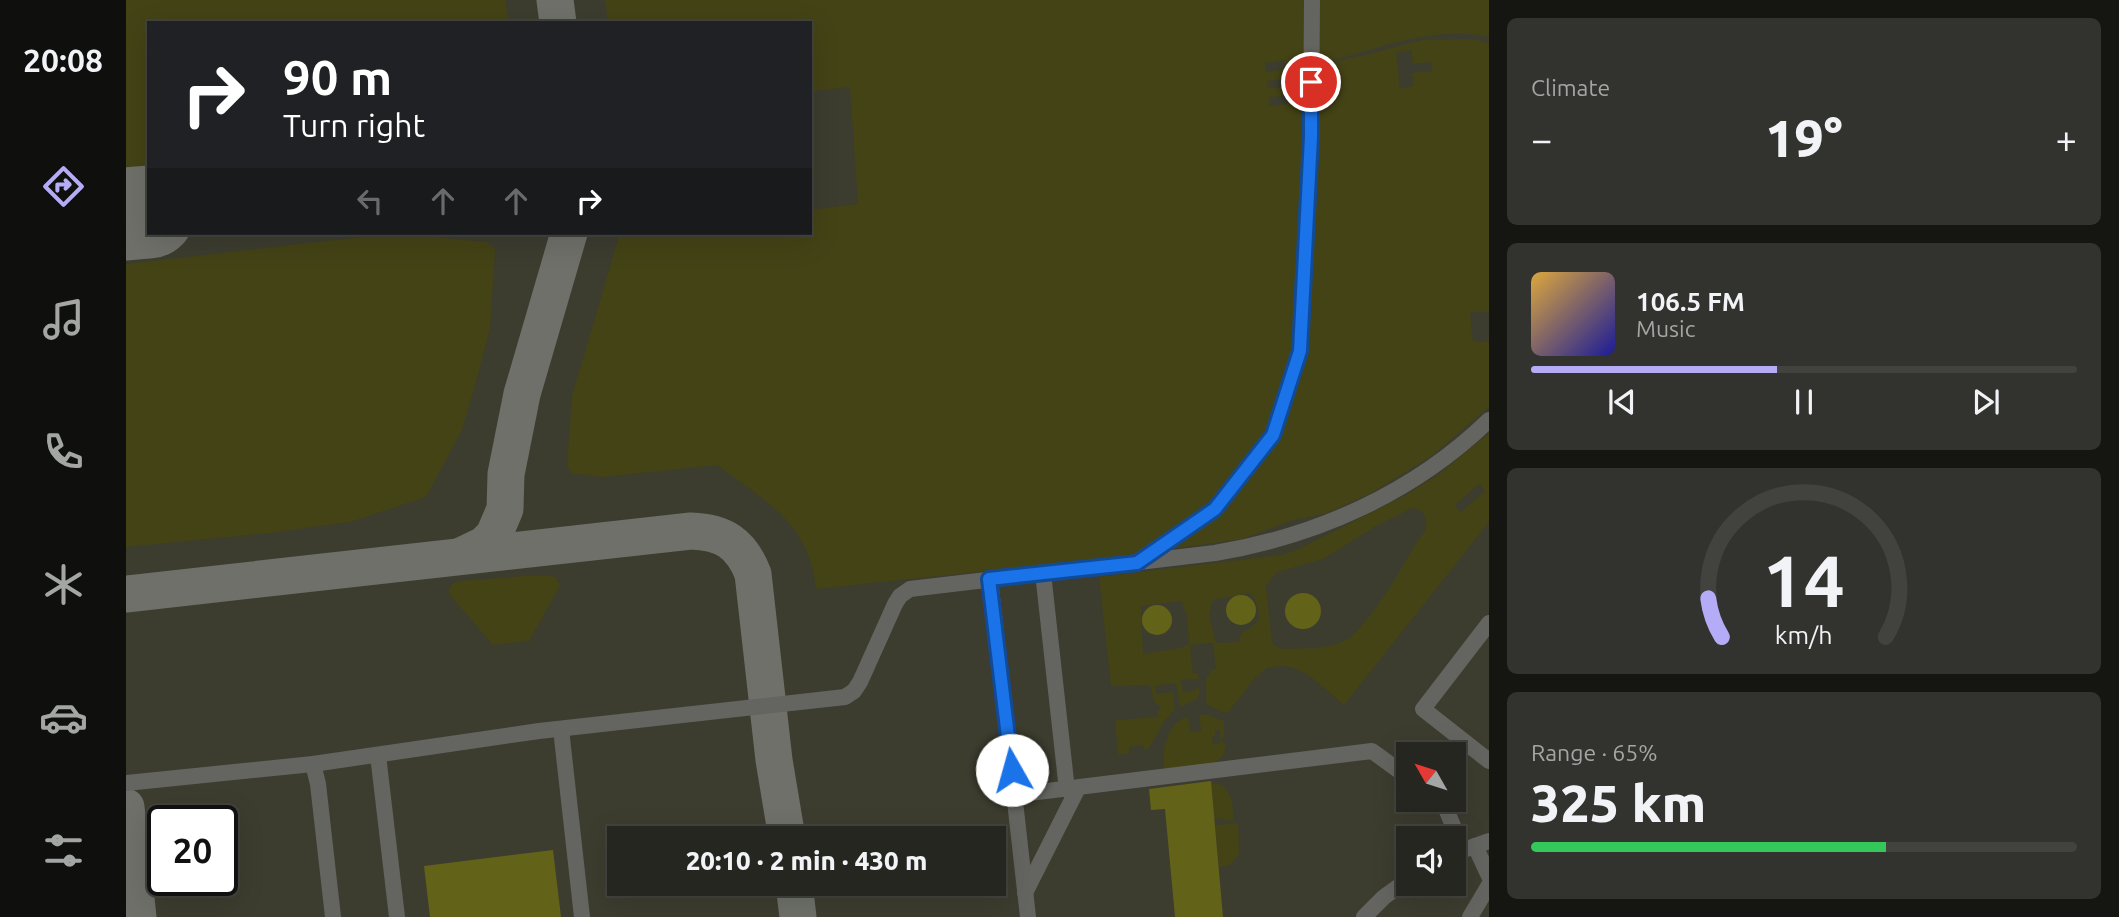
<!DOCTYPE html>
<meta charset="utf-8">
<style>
:root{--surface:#262621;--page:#32322e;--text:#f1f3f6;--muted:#a4a5a5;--line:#42433f;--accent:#b5acf8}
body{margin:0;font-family:Ubuntu,sans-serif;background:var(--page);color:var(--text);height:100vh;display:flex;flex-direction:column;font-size:26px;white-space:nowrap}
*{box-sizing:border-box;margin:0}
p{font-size:23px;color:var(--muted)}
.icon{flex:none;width:38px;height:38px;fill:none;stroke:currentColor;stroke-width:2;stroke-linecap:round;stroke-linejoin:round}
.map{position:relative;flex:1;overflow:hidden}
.panel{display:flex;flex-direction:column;gap:18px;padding:18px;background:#151512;width:630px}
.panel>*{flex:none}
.top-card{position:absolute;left:21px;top:21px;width:665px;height:214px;border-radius:0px;box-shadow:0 7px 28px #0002,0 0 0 2px var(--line);background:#202124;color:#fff;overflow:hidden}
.needle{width:46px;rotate:309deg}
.fabs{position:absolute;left:1270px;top:742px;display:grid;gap:14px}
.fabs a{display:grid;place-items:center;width:70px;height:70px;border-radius:0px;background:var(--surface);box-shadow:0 7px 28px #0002,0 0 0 2px var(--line);font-size:35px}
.speed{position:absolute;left:21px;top:805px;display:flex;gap:14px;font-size:35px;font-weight:700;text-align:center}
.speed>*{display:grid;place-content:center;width:91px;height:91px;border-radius:50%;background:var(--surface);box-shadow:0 7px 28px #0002,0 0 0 2px var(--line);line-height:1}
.speed .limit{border:4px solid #111;border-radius:10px;background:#fff;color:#111}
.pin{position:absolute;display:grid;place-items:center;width:60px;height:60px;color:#fff;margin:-30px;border:4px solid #fff;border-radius:50%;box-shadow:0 2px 7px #0007}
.me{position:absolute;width:77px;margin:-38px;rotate:353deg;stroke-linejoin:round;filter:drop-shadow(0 0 5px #0008)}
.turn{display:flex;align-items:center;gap:24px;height:147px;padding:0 21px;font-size:32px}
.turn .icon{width:91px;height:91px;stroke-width:2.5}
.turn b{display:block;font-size:49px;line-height:60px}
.lanes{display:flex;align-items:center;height:66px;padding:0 21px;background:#0003;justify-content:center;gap:35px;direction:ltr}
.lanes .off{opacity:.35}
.big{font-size:52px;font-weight:800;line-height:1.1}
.panel .card{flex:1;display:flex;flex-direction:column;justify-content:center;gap:10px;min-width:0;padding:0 24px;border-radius:10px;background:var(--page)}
.panel .dial{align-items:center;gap:0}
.dial svg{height:182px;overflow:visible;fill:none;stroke:var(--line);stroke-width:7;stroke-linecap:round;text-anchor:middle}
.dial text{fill:var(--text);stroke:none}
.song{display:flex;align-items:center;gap:21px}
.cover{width:84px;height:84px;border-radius:10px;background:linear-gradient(135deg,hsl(40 70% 55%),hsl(240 70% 35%))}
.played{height:7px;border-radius:4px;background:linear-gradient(90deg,var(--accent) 45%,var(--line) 45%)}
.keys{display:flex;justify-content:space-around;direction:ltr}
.heat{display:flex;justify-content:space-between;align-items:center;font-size:38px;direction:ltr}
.charge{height:10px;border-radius:5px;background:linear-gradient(90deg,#34c759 65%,var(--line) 0)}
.trip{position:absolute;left:481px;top:826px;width:399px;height:70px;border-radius:0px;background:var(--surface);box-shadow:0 7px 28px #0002,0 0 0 2px var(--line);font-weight:800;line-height:70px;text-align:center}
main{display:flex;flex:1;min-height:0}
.menu{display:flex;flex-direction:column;width:126px;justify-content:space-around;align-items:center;background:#0f0f0d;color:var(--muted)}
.menu .icon{width:49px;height:49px}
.menu .current{color:var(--accent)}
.menu b{font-size:32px;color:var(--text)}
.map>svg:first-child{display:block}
</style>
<main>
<nav class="menu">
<b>20:08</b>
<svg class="icon current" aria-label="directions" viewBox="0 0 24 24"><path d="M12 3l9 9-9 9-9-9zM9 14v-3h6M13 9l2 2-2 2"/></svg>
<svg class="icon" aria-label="music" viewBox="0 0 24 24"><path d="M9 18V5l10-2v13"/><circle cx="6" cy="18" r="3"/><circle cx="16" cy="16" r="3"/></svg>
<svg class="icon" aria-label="phone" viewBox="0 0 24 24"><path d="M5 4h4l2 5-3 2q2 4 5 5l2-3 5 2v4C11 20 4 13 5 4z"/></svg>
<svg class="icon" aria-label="climate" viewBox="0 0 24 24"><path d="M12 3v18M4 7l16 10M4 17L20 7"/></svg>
<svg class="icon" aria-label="car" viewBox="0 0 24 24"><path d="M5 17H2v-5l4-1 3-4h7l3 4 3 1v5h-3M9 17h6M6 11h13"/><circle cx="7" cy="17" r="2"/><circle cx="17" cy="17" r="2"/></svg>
<svg class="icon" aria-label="filters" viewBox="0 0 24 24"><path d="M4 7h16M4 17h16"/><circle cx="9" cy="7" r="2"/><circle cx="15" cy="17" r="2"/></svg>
</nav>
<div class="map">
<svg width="1363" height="917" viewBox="0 0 1363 917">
<rect width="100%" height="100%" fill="#32332c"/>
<path fill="#3c3c2f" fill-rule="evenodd" d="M0 0H1363V917H0ZM23 23H684V233H23ZM1283 754H1328V800H1283ZM37 821H96V880H37ZM494 838H868V884H494ZM1283 838H1328V884H1283Z"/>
<g fill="#444316" fill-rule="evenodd">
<polygon points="0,0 379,0 383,23 23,23 23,166 0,168"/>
<path d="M479 0H1363V37C1294 22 1228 62 1160 69L1158 60 1139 63 1140 72 1197 64 1239 55 1296 40 1345 39 1363 43V312H1346L1344 315 1347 341 1363 342V407L1304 457 1245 493 1201 513 1164 521 1116 539 971 559 690 589C683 522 640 502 591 465L476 477 446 473 441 466 446 396 494 233H684V210L732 204 724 87 684 91V23H482ZM1285 50 1287 64 1306 62V71L1286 73 1287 86 1274 88 1270 52ZM1160 79 1164 93 1162 104 1143 106V97L1160 96 1159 87 1142 88 1141 81Z"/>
<polygon points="270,233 296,233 296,236 361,242 369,249 364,328 350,382 336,430 300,497 224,522 143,533 0,547 0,264"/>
<path d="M1363 433V522L1218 705C1197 688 1172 658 1144 668L1142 667 1128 679 1101 714 1079 704C1082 694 1079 686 1080 678L1083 677 1084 670 1090 669 1087 643 1064 645 1067 674H1072L1073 679 1055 680 1057 692 1070 691V687H1072L1074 690 1072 698 1054 707 1050 683 1029 686 1030 694 1047 692 1049 709 1038 722 1022 750H1019L1017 745 1003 747V754H992L989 720 1032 717V711L1034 710 1035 707 1028 702 1025 687 1022 685 985 686 973 577 1154 555 1171 550 1280 495 1312 475ZM1353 484 1359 491 1335 512 1329 505ZM1286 508C1296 509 1301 516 1300 526 1299 533 1293 539 1289 545 1276 568 1241 628 1220 640 1201 650 1177 648 1156 649L1149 646 1146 642 1140 586 1146 577 1152 572 1197 559 1250 526ZM1124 593C1129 598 1136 614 1131 622 1128 626 1119 630 1115 633L1113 642 1093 643 1089 640 1083 615 1087 600ZM1055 601 1061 616 1063 644 1055 648 1017 654 1015 606Z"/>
<path d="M412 575 430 577 434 586 403 641 367 645 323 594C322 585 326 584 334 581Z"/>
<path d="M1073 715H1082L1098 721V738L1094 739V730H1089V736L1086 737 1087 744 1094 743V741L1100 744C1099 753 1096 759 1087 763L1038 769C1035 750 1042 722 1062 716L1064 732 1075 731Z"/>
<path d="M1085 783C1107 784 1106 803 1108 821L1088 818Z"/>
<polygon points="1112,823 1113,855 1104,865 1093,867 1089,825"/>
</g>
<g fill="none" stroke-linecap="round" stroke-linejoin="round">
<g stroke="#6e7069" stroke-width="37">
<polyline points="429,0 432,23"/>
<polyline points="335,556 358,545 368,535 379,509 380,474 396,394 443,233"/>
<path d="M0 594 565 531C597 532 615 543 627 574L648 760 661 838"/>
<polyline points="0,807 12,917"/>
<polyline points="668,884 672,917"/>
</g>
<polyline stroke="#6e7069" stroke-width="93" points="0,214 23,212"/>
</g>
<g fill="#636219">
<circle cx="1177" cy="611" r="18"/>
<circle cx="1115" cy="610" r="15"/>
<circle cx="1031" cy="620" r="15"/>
<polygon points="1085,781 1097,917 1049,917 1039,809 1025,810 1023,789"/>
<polygon points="427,850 435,917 304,917 298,866"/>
</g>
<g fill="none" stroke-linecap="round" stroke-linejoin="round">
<g stroke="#646561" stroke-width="16">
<polyline points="1014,560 1089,509 1147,435 1174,351 1185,137 1186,0"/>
<polyline points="917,573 941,790"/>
<polyline points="864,579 902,917"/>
<polyline points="1363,623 1297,709 1363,761"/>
<polyline points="435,729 456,917"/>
<polyline points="252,755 271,917"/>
<polyline points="187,764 192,784 207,917"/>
<path d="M0 783 187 764 413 731 719 697 728 691 734 682 769 604 774 596 784 589 1089 553C1191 536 1288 493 1363 420"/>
<polyline points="888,795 1246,751 1283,778"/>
<polyline points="1312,800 1318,804 1337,850"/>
<polyline points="1349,846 1363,876"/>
<polyline points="1329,853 1363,841"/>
<polyline points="899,893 952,788"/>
<polyline points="1238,917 1258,897 1283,879"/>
<polyline points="1344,917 1363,885"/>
</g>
</g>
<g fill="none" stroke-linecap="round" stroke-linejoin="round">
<defs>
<polyline id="route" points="886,770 863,579 1011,563 1089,509 1147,435 1174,351 1185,137 1185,82"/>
</defs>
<use href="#route" stroke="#114b97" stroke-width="18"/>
<use href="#route" stroke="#1a73e8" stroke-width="12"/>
</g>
</svg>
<div class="fabs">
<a><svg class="needle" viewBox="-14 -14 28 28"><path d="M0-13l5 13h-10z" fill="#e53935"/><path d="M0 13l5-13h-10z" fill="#a4a5a5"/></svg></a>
<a><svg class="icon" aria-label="sound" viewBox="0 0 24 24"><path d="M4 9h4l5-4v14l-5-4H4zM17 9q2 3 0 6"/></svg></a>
</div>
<div class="speed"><div class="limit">20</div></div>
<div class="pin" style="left:1185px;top:82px;background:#d93025"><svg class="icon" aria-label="arrive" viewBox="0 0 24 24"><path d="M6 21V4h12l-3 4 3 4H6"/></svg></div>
<svg class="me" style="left:886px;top:770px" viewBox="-20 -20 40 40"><circle r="19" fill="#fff"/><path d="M0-13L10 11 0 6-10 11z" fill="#1a73e8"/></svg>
<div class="trip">20:10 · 2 min · 430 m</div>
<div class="top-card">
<div class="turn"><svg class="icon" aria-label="right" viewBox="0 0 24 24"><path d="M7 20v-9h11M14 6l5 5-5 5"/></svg><div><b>90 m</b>Turn right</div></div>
<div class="lanes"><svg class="icon off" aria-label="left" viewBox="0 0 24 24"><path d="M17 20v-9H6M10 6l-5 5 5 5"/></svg><svg class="icon off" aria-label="ahead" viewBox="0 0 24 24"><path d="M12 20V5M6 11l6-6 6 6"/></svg><svg class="icon off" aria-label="ahead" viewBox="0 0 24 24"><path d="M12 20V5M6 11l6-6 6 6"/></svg><svg class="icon" aria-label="right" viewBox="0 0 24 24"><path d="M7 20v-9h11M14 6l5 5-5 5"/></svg></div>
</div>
</div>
<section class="panel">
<div class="card"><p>Climate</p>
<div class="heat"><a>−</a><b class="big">19°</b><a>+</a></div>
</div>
<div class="card">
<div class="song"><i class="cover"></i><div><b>106.5 FM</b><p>Music</p></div></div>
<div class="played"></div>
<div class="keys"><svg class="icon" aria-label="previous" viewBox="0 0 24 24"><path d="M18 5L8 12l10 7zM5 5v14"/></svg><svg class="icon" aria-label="pause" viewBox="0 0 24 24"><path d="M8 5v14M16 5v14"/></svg><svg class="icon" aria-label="next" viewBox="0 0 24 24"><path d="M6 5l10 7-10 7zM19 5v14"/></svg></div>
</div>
<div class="card dial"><svg viewBox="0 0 100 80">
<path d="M14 69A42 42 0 1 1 86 69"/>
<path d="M14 69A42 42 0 0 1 8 52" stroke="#b5acf8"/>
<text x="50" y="56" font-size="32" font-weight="700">14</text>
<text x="50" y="72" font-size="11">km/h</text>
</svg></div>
<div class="card"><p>Range · 65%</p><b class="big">325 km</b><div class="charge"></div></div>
</section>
</main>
